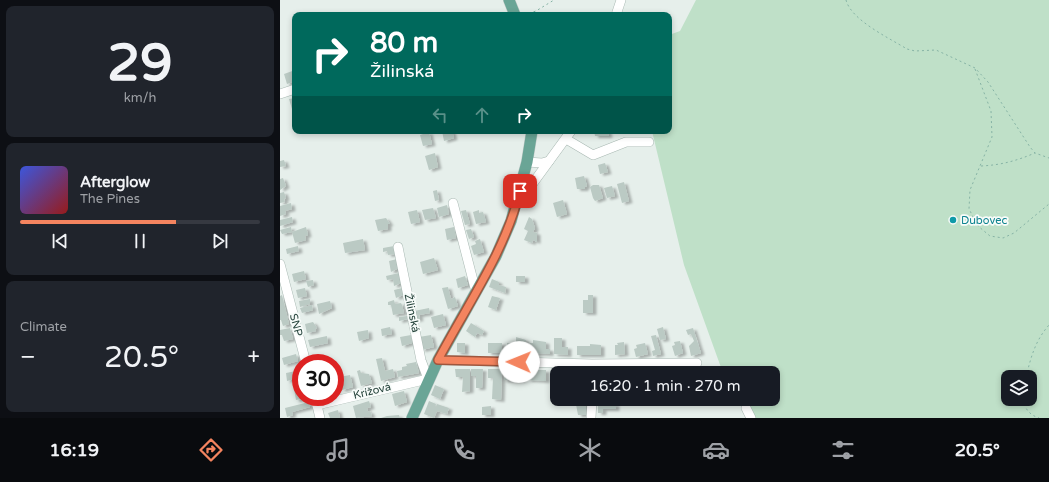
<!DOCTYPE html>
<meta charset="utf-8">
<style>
:root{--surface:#171b24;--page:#20242c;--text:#f1f3f6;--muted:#9ea1a6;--line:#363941;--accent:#f4845f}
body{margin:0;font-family:"Varela Round",sans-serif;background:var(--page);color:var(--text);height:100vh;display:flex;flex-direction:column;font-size:15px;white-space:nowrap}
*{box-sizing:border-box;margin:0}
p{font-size:13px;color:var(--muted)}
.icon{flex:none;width:22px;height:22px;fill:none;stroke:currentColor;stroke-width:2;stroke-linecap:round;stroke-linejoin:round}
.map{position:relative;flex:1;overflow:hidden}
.details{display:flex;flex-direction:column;gap:6px;padding:6px;background:#0d0f14;width:280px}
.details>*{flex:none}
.banner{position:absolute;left:12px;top:12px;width:380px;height:122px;border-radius:8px;box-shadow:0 2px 6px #0003;background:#00695c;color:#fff;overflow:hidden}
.fabs{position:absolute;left:721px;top:370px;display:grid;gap:8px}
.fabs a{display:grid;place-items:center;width:36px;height:36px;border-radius:8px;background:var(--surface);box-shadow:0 2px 6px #0003;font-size:20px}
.speed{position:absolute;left:12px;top:354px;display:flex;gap:8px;font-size:20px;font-weight:700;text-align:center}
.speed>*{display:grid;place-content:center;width:52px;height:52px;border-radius:50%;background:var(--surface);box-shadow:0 2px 6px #0003;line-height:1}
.speed .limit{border:6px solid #d22;background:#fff;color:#111}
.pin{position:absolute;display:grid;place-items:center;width:34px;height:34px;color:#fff;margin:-17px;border-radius:8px;box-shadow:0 2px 6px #0006}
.me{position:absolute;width:44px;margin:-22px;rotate:271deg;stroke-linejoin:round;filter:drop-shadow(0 0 3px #0008)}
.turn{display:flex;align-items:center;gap:14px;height:84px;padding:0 12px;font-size:18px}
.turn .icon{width:52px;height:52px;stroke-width:2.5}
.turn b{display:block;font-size:28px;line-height:34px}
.lanes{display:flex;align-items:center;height:38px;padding:0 12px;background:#0003;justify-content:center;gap:20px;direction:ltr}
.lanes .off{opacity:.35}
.big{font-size:30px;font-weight:600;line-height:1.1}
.details .card{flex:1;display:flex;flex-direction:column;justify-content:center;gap:6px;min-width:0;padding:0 14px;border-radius:8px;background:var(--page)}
.details .dial{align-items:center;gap:0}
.dial b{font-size:52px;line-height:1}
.song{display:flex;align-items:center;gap:12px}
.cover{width:48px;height:48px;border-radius:6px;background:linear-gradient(135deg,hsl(230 70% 55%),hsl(0 70% 35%))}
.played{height:4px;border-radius:2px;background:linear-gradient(90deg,var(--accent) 65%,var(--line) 65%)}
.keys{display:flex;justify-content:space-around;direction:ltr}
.heat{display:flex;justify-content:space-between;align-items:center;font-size:22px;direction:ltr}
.trip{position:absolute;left:270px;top:366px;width:230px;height:40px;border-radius:8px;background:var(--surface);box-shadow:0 2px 6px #0003;font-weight:600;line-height:40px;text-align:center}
.menu{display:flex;height:64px;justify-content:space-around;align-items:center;background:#090b0e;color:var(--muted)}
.menu .icon{width:28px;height:28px}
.menu .active{color:var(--accent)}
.menu b{font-size:18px;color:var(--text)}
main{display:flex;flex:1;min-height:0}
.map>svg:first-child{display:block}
</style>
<main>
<section class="details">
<div class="card dial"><b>29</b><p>km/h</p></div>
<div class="card">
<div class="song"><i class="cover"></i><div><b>Afterglow</b><p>The Pines</p></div></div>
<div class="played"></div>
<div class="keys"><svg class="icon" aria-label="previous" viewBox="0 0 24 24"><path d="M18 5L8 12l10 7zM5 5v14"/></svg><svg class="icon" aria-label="pause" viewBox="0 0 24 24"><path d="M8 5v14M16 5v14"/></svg><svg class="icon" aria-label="next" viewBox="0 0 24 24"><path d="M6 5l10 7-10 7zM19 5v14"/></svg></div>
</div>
<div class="card"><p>Climate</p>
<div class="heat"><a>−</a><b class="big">20.5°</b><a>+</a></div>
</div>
</section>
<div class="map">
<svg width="769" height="418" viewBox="0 0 769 418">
<defs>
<filter id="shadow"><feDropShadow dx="3.5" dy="2" stdDeviation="1" flood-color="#0004"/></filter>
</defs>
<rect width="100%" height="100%" fill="#e6efeb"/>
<path fill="#bfe0c8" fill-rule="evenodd" d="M416 0H769V418H472L459 399H493V373H443L404 265 372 131H389V35L400 31ZM728 377H750V399H728Z"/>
<g fill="#bbcac4" filter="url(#shadow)">
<polygon points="15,70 15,81 7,84 4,74"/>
<polygon points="15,98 15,119 9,99"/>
<polygon points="162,131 172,131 174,138 164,141"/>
<polygon points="314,131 328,131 329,136 315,136"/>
<polygon points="149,132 152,144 143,146 140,135"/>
<polygon points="155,153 158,167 149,170 145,156"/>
<polygon points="4,160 6,166 0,167 0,161"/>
<polygon points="325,163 328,172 320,174 318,165"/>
<polygon points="304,176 307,186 305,187 305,189 297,189 295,178"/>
<polygon points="3,178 6,186 0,190 0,179"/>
<polygon points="344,182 349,201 342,203 337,184"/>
<polygon points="313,185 319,185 323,198 315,201 313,198 310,187"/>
<polygon points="332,186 335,196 327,198 324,188"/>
<polygon points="157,190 159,200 155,201 153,191"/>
<polygon points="4,192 6,198 4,199 5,202 0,203 0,193"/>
<polygon points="283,200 287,214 277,217 273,203"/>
<polygon points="11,203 12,209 5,211 6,214 0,216 0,206"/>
<polygon points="167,205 169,214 159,217 157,208"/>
<polygon points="153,208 156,218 145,220 142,210"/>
<polygon points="137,210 140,222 131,224 128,212"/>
<polygon points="186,210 190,224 185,225 181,211"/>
<polygon points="199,210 199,213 203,212 206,222 196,224 193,212"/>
<polygon points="12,217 13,222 0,226 0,220"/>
<polygon points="249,217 252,219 255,228 253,232 257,233 257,242 253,240 252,243 244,240 248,231 244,229"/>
<polygon points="106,218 110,224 108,224 108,229 98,231 95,220"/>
<polygon points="11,227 12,232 26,227 28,235 25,236 26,240 15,243 12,232 2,234 0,230"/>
<polygon points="174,227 176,238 167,240 165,229"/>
<polygon points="191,229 194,237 189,239 186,230"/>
<polygon points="83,239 85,250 65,253 63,243"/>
<polygon points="200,239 204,252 194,255 191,246 196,244 195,241"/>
<polygon points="18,246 19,251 7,254 6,249"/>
<polygon points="114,246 116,254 108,255 107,251 103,252 103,248"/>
<polygon points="154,258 158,270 143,274 140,262"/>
<polygon points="117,259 119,268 111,272 109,261"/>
<polygon points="24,271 26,279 14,282 12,274"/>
<polygon points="119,273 121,283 114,286 113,279 107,280 106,276"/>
<polygon points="185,276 188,285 178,288 176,279"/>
<rect x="236" y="276" width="9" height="6"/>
<polygon points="212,279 219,282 219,285 226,287 225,293 209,287"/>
<polygon points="33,280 34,285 28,287 26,281"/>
<polygon points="168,287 171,299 175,297 178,306 168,309 162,288"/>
<polygon points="25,288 27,296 18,298 16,290"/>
<polygon points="122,288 123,295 116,298 114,290"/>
<polygon points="2,295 9,324 3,326 1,320 0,320 0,296"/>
<polygon points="308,295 313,295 313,313 303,313 303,300 308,300"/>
<polygon points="212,296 220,298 216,310 208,307"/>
<polygon points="30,299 30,304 20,307 19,301"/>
<polygon points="114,300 115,304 121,303 122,305 124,313 113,315 111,305 108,305 108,302"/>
<polygon points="50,301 52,308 39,314 37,304"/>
<polygon points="32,305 33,310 22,313 20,308"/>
<polygon points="149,308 150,313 139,315 140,319 136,320 134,311"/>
<polygon points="163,314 166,325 154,328 151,317"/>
<polygon points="127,316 128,319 119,321 119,317"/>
<polygon points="33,322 37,328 35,329 36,331 27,333 25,324"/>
<polygon points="191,323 204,331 202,335 197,333 195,337 186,331"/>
<polygon points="110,327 112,334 102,336 101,329"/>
<polygon points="383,327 386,339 380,340 377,329"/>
<polygon points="10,328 13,339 4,341 2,335 0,335 0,330"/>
<polygon points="413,328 421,353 411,356 409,346 414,341 411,334 408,335 406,330"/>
<polygon points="88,330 89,338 79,341 77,332"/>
<polygon points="131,335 132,343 122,346 120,337"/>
<polygon points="151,335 154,347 142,350 139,337"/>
<polygon points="376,335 381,354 373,356 372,351 375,350 371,336"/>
<polygon points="47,336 48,343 30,347 28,340"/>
<polygon points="236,337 246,340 245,354 227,354 227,343 236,343"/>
<polygon points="274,338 282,338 282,347 288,347 288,355 274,354"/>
<polygon points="253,340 266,342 266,349 270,349 270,354 250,353 250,343 253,343"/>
<polygon points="400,341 403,353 395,356 392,346 395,345 394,342"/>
<polygon points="344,342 345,354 335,355 335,345 338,345 337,343"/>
<polygon points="177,343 185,343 185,353 177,352"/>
<rect x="208" y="343" width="14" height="10"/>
<polygon points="365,343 368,354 356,357 354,349 357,348 356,345"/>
<polygon points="310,344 321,345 321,355 297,355 297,346 310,346"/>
<polygon points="16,354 18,361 4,365 2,358"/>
<polygon points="46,358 47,363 35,363 34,361"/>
<polygon points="102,358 105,371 113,369 115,377 101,381 96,359"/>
<polygon points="136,362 139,373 118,377 117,371 122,370 122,367 127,366 126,364"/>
<polygon points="175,369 190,369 190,391 182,392 183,377 176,377"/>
<polygon points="191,369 203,369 202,388 196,388 196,376 191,376"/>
<polygon points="208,369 222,369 221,400 212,399 213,378 208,378"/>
<polygon points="224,369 242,370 242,380 224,380"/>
<polygon points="21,370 21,383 15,384 14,379 7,381 6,373"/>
<polygon points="80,370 81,373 89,374 92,383 81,386 77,371"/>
<polygon points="249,370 266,370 266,381 248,380"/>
<rect x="287" y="370" width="20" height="3"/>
<polygon points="70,375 73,387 62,390 59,377"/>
<polygon points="155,385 164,389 160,399 151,395"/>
<polygon points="21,388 21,397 25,398 16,400 14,389"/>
<polygon points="124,391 127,402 115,406 112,394"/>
<polygon points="295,399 306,399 306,415 298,415"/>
<polygon points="89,401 91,407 87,408 88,412 90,411 92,416 76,418 73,406"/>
<polygon points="149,401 156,404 155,407 156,407 157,404 169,408 167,414 157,411 154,418 144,414"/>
<polygon points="29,402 30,407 12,412 13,415 7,417 5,408"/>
<polygon points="318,404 336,404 336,409 323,409 323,413 318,413"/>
<polygon points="211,406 211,415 202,415 202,407"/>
<polygon points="58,410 60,418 50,418 48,413"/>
<polygon points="119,415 120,418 101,418 107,416"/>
</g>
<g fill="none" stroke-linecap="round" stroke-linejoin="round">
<defs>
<g id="minor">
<polyline points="336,15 341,0"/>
<polyline points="0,94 15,89"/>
<polyline points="286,139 313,155 346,142 369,142"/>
<polyline points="247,162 262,163 269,161"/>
<polyline points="173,203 196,292"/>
<polyline points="237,205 291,131"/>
<polyline points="0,264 26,363"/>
<polyline points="158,360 312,364 417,363"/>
<polyline points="35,397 40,418"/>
<polyline points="37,405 148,379 141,360 118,247"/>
<polyline points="466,408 471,418"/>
<polyline points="311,418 312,399"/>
</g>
<g id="major">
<polyline points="229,0 235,15"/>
<polyline points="132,418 158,360 216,256 231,221 247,162 252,131"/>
</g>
</defs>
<use href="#minor" stroke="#a8b8b2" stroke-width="10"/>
<use href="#major" stroke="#c2cac8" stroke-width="12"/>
<g stroke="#86b3a5" stroke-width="1" stroke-dasharray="2 3" stroke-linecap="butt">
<path d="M566 0C571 20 609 38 627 49L635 51 656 50 695 68 708 82 750 147 755 153 769 158"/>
<polyline points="244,15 256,11 274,0"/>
<polyline points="695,69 711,111 712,137 690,190 689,209 698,226 710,236 723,238 734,233 769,204"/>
<path d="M701 166C721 165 736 161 755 153"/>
<path d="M746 377C751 357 755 341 769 325"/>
<path d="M744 399C744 409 750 415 759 418"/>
</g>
<use href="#minor" stroke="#fff" stroke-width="9"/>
<use href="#major" stroke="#6aa596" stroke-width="11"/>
</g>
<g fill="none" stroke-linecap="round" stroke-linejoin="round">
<defs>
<path id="route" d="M239 362 158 360C187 305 225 252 240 191"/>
</defs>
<use href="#route" stroke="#9f563e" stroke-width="10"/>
<use href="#route" stroke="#f4845f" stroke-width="7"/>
</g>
<circle fill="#0f9aa8" stroke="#f7fbf9" stroke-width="1.5" cx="673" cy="220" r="4"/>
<g text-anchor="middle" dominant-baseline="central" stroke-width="3.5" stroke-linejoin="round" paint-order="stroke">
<g font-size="11" fill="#0d838f" stroke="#f7fbf9" text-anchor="start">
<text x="681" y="220">Dubovec</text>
</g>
<g font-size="11" fill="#24423a" stroke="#f7fbf9">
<text transform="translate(132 313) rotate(78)">Žilinská</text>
<text transform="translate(16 325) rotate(75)">SNP</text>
<text transform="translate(92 391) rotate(-14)">Krížová</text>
</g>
</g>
</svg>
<div class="fabs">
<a><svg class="icon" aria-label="layers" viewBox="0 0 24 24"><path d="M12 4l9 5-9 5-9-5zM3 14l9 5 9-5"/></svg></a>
</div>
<div class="speed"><div class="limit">30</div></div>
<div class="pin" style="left:240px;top:191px;background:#d93025"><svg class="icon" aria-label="arrive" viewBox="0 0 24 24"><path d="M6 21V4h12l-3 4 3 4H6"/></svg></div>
<svg class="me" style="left:239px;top:362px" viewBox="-20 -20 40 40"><circle r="19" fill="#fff"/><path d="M0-13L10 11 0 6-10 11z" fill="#f4845f"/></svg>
<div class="trip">16:20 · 1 min · 270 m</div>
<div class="banner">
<div class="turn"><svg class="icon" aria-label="right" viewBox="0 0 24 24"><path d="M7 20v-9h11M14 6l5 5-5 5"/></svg><div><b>80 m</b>Žilinská</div></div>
<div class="lanes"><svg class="icon off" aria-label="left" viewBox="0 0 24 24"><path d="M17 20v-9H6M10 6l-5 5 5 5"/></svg><svg class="icon off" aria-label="ahead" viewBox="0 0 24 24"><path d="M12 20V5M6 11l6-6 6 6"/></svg><svg class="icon" aria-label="right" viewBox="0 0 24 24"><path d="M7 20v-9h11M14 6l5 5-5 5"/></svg></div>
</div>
</div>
</main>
<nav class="menu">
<b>16:19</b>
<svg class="icon active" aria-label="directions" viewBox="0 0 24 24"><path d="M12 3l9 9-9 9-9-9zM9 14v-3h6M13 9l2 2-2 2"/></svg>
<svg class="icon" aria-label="music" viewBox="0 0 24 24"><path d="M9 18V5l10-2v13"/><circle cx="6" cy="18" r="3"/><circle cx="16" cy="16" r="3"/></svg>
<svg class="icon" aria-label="phone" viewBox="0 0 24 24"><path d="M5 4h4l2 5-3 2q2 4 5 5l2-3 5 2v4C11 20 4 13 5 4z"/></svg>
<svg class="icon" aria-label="climate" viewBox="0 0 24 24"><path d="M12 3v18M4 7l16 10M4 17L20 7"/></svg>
<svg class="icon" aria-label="car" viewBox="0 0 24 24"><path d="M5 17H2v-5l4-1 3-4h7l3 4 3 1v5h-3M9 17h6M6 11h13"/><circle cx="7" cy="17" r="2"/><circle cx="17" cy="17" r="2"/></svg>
<svg class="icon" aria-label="filters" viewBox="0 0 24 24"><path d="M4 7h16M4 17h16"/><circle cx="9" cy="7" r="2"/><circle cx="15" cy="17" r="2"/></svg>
<b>20.5°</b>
</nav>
